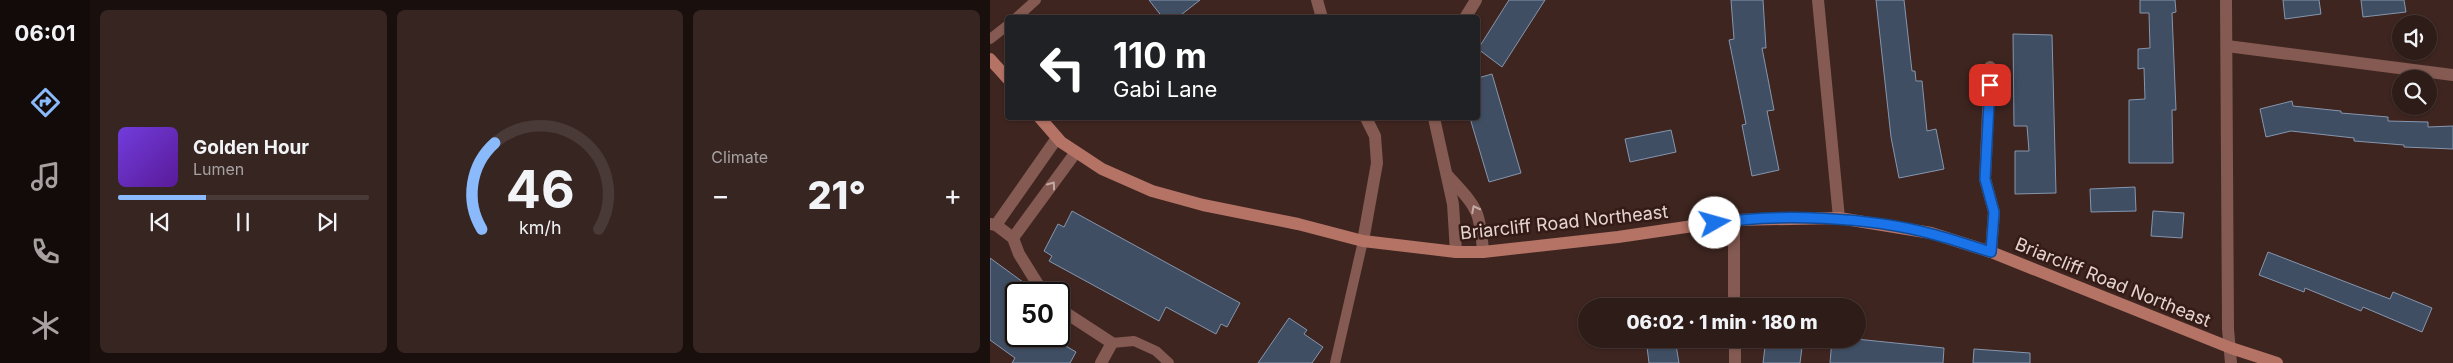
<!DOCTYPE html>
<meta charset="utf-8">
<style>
:root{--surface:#2e1c18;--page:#362521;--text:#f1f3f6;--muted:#a7a1a2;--line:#493a37;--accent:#8abafc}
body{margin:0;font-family:Inter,sans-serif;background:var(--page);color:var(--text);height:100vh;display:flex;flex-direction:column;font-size:19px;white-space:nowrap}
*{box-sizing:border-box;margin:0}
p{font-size:16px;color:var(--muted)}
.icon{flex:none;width:28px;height:28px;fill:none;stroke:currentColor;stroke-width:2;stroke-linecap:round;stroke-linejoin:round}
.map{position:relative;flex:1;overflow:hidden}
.panel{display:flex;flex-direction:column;gap:10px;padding:10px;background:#190f0d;width:900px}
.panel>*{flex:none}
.hud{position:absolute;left:15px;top:15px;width:475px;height:105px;border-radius:5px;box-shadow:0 1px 4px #0004,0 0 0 1px var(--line);background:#202124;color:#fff;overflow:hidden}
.tools{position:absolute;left:1402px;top:15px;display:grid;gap:10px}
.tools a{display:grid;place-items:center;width:45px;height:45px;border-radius:50%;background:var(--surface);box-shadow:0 1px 4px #0004,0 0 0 1px var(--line);font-size:25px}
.speed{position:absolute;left:15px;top:282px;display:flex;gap:10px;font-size:25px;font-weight:700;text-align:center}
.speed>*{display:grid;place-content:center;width:65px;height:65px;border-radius:50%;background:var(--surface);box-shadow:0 1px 4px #0004,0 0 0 1px var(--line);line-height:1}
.speed .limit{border:2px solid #111;border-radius:8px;background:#fff;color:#111}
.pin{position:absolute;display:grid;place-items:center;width:42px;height:42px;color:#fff;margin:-21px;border-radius:10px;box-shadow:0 2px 8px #0006}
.me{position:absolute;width:55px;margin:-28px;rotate:83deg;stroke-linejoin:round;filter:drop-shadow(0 0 4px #0008)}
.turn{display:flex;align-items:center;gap:18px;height:105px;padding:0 25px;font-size:22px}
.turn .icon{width:65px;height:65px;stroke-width:2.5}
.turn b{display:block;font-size:35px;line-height:42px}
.big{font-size:38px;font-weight:800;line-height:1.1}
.panel .widget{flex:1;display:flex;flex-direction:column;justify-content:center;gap:8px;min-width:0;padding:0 18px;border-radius:8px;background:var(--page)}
.panel .dial{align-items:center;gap:0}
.dial svg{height:130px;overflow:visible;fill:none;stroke:var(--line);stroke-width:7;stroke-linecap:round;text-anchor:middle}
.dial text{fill:var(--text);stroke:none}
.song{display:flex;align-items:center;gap:15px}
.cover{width:60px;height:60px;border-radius:8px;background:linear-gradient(135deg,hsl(260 70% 55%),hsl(270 70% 35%))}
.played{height:5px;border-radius:2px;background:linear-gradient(90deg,var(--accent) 35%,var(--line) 35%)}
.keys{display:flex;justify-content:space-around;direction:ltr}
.heat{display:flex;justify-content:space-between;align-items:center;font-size:28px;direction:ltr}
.panel .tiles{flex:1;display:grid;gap:10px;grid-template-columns:repeat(3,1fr)}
.trip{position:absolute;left:588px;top:298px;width:288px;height:50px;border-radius:25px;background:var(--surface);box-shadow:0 1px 4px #0004,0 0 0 1px var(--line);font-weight:800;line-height:50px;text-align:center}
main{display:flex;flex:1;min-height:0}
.tab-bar{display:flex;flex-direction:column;width:90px;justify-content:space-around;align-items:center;background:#120b0a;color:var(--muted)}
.tab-bar .icon{width:35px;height:35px}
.tab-bar .current{color:var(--accent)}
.tab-bar b{font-size:22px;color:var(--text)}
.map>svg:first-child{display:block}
</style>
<main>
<nav class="tab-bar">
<b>06:01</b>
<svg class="icon current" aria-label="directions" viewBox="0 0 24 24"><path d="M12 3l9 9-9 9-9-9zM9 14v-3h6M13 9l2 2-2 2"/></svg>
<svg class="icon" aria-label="music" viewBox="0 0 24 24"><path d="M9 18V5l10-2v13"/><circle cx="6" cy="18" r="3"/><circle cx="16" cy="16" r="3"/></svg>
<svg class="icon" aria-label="phone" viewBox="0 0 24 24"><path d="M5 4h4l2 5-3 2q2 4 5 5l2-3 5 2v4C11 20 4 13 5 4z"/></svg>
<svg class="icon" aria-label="climate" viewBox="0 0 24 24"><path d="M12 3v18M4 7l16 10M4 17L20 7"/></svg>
</nav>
<section class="panel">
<div class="tiles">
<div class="widget">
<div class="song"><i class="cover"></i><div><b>Golden Hour</b><p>Lumen</p></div></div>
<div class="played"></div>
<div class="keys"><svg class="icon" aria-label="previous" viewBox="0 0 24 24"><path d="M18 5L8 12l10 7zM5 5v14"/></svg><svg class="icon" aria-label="pause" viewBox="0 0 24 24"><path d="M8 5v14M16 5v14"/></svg><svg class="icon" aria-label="next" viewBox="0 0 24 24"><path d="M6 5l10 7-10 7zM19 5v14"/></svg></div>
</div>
<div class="widget dial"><svg viewBox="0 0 100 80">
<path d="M14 69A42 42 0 1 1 86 69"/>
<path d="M14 69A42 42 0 0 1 22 16" stroke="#8abafc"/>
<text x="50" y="56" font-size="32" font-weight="700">46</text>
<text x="50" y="72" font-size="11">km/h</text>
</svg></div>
<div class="widget"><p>Climate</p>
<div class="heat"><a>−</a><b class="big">21°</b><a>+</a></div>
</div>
</div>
</section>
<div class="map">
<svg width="1463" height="363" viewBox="0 0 1463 363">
<rect width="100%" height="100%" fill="#3e2520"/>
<g fill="#3f4e63" stroke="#8596ae">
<polygon points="159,0 210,0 187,18 173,18"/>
<polygon points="519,0 555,0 512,67 488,49"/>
<polygon points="741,0 773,0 776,48 772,48 784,110 777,111 789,170 762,176 752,125 756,124 739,40 744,39"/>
<polygon points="886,0 914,0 922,71 925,71 926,81 932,81 937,131 946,129 954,169 909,178 901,137"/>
<polygon points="1150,0 1185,0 1186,12 1182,13 1186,110 1182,110 1183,163 1139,163 1139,100 1155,99 1154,68 1148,69 1148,49 1160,48 1159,13 1150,13"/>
<polygon points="1293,0 1329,0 1331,14 1295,19"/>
<polygon points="1371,0 1414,0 1416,12 1373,17"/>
<polygon points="1023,34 1062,35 1066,193 1025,194 1025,151 1039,151 1037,126 1024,126"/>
<polygon points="502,74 531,173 499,182 480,118 488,118 488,78"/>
<polygon points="1302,101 1303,106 1351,111 1351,113 1398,117 1398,121 1438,122 1438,127 1463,126 1463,149 1414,147 1414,145 1364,141 1364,138 1301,131 1276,137 1270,109"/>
<polygon points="681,130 686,152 640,162 635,139"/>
<polygon points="1145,187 1146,211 1101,212 1100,189"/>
<polygon points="82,211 250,303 237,327 231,324 226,334 176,307 169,321 59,261 62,256 54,251 68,224 74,227"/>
<polygon points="1163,211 1194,213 1192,238 1161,236"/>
<polygon points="1278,252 1400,299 1403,292 1442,308 1432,332 1373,307 1371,311 1315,288 1314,292 1269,275"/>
<polygon points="0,258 37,285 31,294 26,294 26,336 59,336 86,352 80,363 22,363 25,358 0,340"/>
<polygon points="299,318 317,330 314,334 333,347 322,363 268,363"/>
<polygon points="656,339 685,339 689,363 659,363"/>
<polygon points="776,339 813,339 810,363 773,363"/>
<polygon points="842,339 866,339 954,348 953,363 840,363"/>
<polygon points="984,349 1040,353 1040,363 983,363"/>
</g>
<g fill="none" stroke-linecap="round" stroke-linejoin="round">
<g stroke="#845a52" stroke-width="10">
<polyline points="26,18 46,0"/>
<polyline points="0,39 18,25"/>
<polyline points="122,343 144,341 166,351 179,363"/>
<polyline points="345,363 373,241"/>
</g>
<g stroke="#845a52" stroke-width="12">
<polyline points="327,0 332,18"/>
<polyline points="828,0 849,218"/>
<polyline points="1236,0 1238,329 1241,363"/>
<polyline points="475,18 486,0"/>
<polyline points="1237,46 1463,75"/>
<polyline points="1000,67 995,179 1004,212 1001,252"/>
<polyline points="444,118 463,204 466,252"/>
<path d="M458 176C486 207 490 208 493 252"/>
<polyline points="744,220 744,306"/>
<polyline points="0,224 6,225 23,238 29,254 47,283 57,294"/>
<polyline points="6,225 67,138"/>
<polyline points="23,238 86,152"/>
<polyline points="373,241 387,163 385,136 376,118"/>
<polyline points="69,306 76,313 122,343 111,363"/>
<polyline points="745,339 745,363"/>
</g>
<g stroke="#b47365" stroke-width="12">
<polyline points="0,59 18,79"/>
<polyline points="50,118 71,142 112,169 162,191 213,205 308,224 373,241 466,252 493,252 628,237 744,220 849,218 941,233 1001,252 1241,348 1287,363"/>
</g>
</g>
<defs><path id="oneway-chevron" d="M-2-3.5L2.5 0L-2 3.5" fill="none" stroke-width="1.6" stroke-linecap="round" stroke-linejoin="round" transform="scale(1.25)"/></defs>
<g stroke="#c3a9a4">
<use href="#oneway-chevron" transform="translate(62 185) rotate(-54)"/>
<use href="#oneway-chevron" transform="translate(485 209) rotate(-117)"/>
</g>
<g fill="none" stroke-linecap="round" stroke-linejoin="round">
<defs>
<path id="route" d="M725 223C789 213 879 217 942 234 962 239 981 246 1001 252L1004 212 995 179 1000 85"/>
</defs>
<use href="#route" stroke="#114b97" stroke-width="12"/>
<use href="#route" stroke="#1a73e8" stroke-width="9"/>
</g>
<g text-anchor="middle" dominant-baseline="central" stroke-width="5" stroke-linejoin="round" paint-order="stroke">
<g font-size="18" fill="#e5d4d0" stroke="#341b16">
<text transform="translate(574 222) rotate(-6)">Briarcliff Road Northeast</text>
<text transform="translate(1123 282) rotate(22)">Briarcliff Road Northeast</text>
</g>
</g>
</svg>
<div class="tools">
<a><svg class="icon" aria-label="sound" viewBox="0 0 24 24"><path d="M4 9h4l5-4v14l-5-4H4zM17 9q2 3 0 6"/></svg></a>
<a><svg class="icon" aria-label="search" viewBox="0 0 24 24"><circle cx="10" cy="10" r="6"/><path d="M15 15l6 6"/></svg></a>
</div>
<div class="speed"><div class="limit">50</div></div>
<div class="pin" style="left:1000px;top:85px;background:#d93025"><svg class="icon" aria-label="arrive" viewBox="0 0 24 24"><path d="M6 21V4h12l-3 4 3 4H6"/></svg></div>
<svg class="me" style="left:725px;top:223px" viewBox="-20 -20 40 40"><circle r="19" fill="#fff"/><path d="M0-13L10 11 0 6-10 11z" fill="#1a73e8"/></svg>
<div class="trip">06:02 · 1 min · 180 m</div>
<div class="hud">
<div class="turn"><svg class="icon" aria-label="left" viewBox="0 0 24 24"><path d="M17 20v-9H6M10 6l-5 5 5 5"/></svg><div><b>110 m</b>Gabi Lane</div></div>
</div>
</div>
</main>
